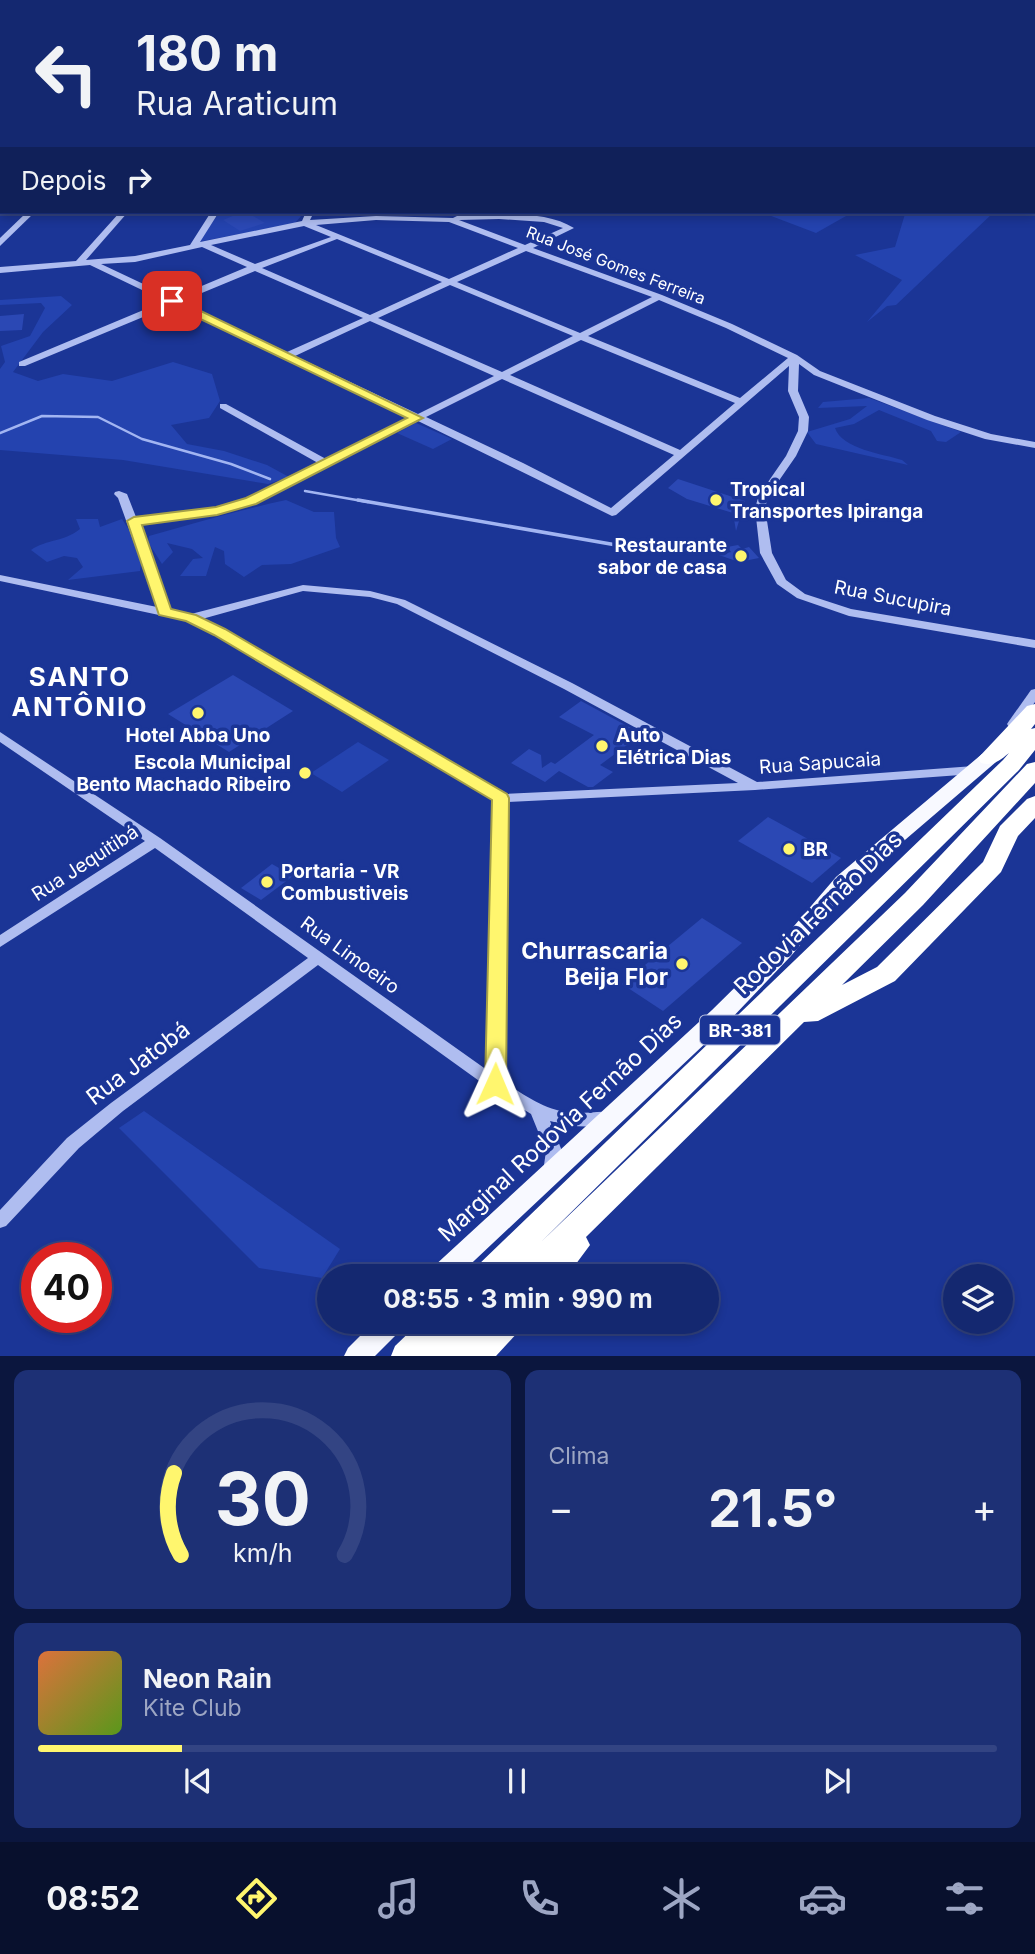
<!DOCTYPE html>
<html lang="pt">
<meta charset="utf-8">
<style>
:root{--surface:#142870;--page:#1d3075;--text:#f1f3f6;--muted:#9da6c3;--line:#334483;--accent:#fff66e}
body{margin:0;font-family:Inter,sans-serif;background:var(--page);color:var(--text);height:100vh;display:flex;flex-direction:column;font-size:26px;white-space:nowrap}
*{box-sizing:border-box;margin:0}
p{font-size:23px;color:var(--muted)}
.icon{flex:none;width:38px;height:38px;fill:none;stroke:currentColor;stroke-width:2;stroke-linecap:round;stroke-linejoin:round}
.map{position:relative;height:1356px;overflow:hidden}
.details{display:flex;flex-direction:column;gap:14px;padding:14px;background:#0b163e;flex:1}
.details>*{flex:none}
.guide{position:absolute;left:0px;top:0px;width:1036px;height:214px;box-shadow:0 4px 10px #0003,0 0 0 2px var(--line);background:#142870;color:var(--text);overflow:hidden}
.tools{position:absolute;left:943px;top:1264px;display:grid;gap:14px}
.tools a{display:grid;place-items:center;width:70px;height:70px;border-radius:50%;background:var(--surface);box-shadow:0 4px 10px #0003,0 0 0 2px var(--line);font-size:35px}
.speed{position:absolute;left:21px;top:1242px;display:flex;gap:14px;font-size:35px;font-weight:700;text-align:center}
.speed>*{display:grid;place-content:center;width:91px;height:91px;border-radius:50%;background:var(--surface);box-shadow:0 4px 10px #0003,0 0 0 2px var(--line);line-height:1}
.speed .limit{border:10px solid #d22;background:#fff;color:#111}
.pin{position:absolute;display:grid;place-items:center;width:60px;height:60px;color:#fff;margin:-30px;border-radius:14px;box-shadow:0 4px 10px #0006}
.me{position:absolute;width:77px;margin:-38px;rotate:1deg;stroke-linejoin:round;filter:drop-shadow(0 0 5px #0008)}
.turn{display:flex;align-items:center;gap:24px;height:147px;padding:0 21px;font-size:32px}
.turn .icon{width:91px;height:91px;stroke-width:2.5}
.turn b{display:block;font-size:49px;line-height:60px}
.then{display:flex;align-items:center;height:66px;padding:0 21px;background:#0003;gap:14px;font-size:26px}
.big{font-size:52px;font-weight:700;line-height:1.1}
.details .card{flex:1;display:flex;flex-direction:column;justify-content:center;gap:10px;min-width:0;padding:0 24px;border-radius:14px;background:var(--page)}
.details .dial{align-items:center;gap:0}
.dial svg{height:182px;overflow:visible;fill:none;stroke:var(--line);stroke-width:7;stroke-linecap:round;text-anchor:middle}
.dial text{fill:var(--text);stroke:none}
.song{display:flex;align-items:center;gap:21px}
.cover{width:84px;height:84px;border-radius:10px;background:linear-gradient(135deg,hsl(20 70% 55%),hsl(90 70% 35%))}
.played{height:7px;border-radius:4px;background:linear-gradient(90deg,var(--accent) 15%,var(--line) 15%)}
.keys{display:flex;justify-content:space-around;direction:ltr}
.heat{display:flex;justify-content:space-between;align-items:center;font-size:38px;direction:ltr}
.details .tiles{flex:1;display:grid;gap:14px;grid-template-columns:1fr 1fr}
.card:last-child{grid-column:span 2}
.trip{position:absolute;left:317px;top:1264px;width:402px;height:70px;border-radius:35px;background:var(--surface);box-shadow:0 4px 10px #0003,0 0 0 2px var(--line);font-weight:700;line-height:70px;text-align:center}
.dock{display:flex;height:112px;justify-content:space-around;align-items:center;background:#08102d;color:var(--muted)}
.dock .icon{width:49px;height:49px}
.dock .current{color:var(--accent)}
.dock b{font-size:32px;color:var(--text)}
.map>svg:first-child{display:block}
</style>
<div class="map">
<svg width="1035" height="1356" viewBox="0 0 1035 1356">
<rect width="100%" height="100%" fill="#1b3596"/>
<g fill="#2443af">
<polygon points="220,212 283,212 302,215 295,223 198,242"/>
<polygon points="761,212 994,212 896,305 887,306 867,322 902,280 855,255 895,247 905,214 846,216 816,233"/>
<polygon points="61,296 72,305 43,332 13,372 38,381 63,374 112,381 173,362 212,374 220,401 209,418 171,425 187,444 224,451 267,465 289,477 268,484 123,460 0,450 0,369 5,362 1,346 30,336 45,308 41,303 0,305 0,300"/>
<path d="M869 398 961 432 946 442 937 441 931 431 879 410 854 424 835 428C842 449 883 454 902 460L908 465 816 444 807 432 850 419 867 406 818 408 823 402Z"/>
<polygon points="416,423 452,439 433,449 397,433"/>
<path d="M286 500 314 512H334L336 538 340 547 291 564 262 565 244 577 225 564 224 551 215 547 206 576H180L193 559 203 558 192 549 167 543 173 552 162 564 148 542 149 536C195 523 240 510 286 500Z"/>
<path d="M76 519H98L100 527 122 519 143 552 140 571 68 580 83 567 77 558 64 556 47 562 31 550C47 539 64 542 80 529Z"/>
<polygon points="358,742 389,760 342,792 311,773"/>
<polygon points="144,1111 340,1249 322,1278 259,1268 119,1128"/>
</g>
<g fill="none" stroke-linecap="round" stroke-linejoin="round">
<g stroke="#a2b5f2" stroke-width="2.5">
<polyline points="0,433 42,416 98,417 142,439 231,464 270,479"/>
<polyline points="305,491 368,502"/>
</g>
<polyline stroke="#a2b5f2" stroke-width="3.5" points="358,500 645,550"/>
</g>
<g fill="#2b48b4">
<polygon points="240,213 248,213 265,223 240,231 223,220"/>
<polygon points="24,314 22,330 0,331 0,316"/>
<polygon points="678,479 745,501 736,531 733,513 687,499 668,488"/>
<polygon points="738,545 742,549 749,547 759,558 739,562 719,555 731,552 727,547"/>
<polygon points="233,675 293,711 229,752 168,714"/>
<polygon points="581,701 642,734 600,765 613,772 593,787 588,787 559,771 545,782 511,763 529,749 541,755 542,768 551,762 555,764 594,735 559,717"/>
<polygon points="768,817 799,834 841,858 812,883 738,841"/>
<polygon points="272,864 293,876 261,900 241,888"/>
<polygon points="702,918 742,943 663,1011 622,984"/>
</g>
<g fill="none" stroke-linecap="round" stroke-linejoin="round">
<g fill="#afbdf0" fill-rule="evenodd">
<polygon points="118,0 124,0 125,2 119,2"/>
<polygon points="274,0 300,2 276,2"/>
<polygon points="317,0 324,0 315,2"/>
<polygon points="460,0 485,2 462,2"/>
<polygon points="489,0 499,2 491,2"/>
<polygon points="610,0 617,0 609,2"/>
<polygon points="781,0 790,0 779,2"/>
<polygon points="0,1 4,2 0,5"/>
<rect x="0" y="23" width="2" height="4"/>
<rect x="0" y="50" width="2" height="4"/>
<rect x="0" y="83" width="2" height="6"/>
<rect x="0" y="129" width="2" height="4"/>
<rect x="0" y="151" width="2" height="6"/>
<rect x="0" y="187" width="2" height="4"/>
<polygon points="27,212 35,212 0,246 0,238"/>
<path d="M120 212H128L86 260 135 256 190 245 211 212H219L200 242 302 221 306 212H314L310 220 376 216 453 218 457 216C491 214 545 209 574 228L533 248 662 295 732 324 797 355 820 371 935 416 991 434 1035 442V448L985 439 927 420 814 375 799 364 798 391 809 417 808 431 796 456 769 495 765 508 772 553 786 580 805 594 851 609 1035 640V648L849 616 797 598 777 584 760 553 755 508 759 495 786 456 798 431 799 417 788 391 789 366 616 515 612 516 418 421 255 503 217 514 138 524 169 610 191 614 303 585 370 591 405 600 572 683 757 782 974 766 981 770 974 774 755 790 508 802 503 1081C525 1096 547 1111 574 1113 587 1114 602 1110 614 1113L616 1118 614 1123C594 1129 570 1127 550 1121L562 1151 557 1177 551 1179 545 1177 543 1172 546 1151 531 1114 489 1088 318 965 123 1111 79 1148 6 1226 0 1228V1210L67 1138 111 1103 308 958 155 848 0 947V935L145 841 0 742V732L160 838 487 1070 494 800 216 635 187 621 0 581V575L157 607 118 498 114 494 115 492 119 491 127 494 136 517 216 508 247 499 318 463 220 408V404H226L326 459 410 417 172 305 25 366H19V362L165 301 90 265 0 273V267L76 261ZM499 219 544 222 563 228 525 245 459 220ZM376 220 449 222 518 248 449 279 316 225ZM304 226 331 237 255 264 211 245ZM337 239 442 282 370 315 262 268ZM202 247 247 267 173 298 101 264 135 262ZM526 251 652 297 580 333 457 282ZM255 271 363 318 287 352 180 302ZM450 285 573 336 502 372 378 318ZM659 300 726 328 788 358 740 398 588 336ZM370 321 494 376 418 414 295 356ZM581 340 735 403 680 450 510 375ZM502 379 674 455 611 508 523 463 426 417ZM303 591 370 597 397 604 564 689 738 783 503 794 224 629 202 619Z"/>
<polygon points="1035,689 1035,702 1017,727 1009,727 1007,724 1009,721 1031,690"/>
</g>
<g fill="#f8f9ff" fill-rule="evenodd">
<polygon points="794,0 803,0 804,2 795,2"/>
<polygon points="845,0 855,0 856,2 846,2"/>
<rect x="1034" y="142" width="1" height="6"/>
<polygon points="989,752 998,758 996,762 850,887 790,957 728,1022 458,1276 429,1276 432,1268 712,1010 776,947 836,877 982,754"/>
<polygon points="375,1321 406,1321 402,1329 375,1356 344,1356 348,1348"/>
</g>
<g fill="#fff" fill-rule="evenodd">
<path d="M1035 704V724L1031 729 1035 728V750L1019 770 541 1242 905 893 1027 764 1035 762V783L923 905 842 985 877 967 983 862 1000 826 1027 799 1035 796V818L1018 836 1001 872 895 981 818 1021 804 1022 586 1237 590 1245 567 1276H511L515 1268 507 1276H472L476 1267 1003 760 1009 753C999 761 994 766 981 763L978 758 1027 706Z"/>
<polygon points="421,1321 523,1321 519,1331 496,1356 391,1356 395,1346"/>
</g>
</g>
<polygon fill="#fff66e" stroke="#a6a048" stroke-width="2" points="167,299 176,299 423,418 256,504 217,515 142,525 171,609 196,615 225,629 507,794 509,798 506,1084 503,1090 495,1092 488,1090 485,1084 492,800 214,635 186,621 159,615 127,521 134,517 216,507 246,498 407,418 167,303"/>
<g fill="#fff66e" stroke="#1b3596" stroke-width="2.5">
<circle cx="716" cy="500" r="7"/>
<circle cx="741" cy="556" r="7"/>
<circle cx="198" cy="713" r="7"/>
<circle cx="602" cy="746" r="7"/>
<circle cx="305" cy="773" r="7"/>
<circle cx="789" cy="849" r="7"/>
<circle cx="267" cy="882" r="7"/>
<circle cx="682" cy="964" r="7"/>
</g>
<g text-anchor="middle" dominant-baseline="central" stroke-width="7" stroke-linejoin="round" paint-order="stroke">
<g font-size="16" fill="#fff" stroke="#1b3596">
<text transform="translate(616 265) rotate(21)">Rua José Gomes Ferreira</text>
</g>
<rect fill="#1b3596" stroke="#bbc2e0" stroke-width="2" x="700" y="1015.5" width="80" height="29" rx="5"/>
<g font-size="18" font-weight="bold" fill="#fff">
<text x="740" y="1030">BR-381</text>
</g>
<g font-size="19" font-weight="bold" fill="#fff" stroke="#1b3596" text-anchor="start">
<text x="730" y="489">Tropical<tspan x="730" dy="22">Transportes Ipiranga</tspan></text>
<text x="727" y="545" text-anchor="end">Restaurante<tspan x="727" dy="22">sabor de casa</tspan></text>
<text x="198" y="735" text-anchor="middle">Hotel Abba Uno</text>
<text x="616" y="735">Auto<tspan x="616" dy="22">Elétrica Dias</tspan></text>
<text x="291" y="762" text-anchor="end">Escola Municipal<tspan x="291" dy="22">Bento Machado Ribeiro</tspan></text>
<text x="803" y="849">BR</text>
<text x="281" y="871">Portaria - VR<tspan x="281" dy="22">Combustiveis</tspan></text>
</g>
<g font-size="19" fill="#fff" stroke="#1b3596">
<text transform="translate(893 598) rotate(11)">Rua Sucupira</text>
<text transform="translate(820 763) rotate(-4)">Rua Sapucaia</text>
<text transform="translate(85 863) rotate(-33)">Rua Jequitibá</text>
<text transform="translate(350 955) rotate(36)">Rua Limoeiro</text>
</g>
<g font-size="23" fill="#fff" stroke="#1b3596">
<text transform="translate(818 913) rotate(-44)">Rodovia Fernão Dias</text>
<text transform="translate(138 1063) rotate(-37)">Rua Jatobá</text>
<text transform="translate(560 1127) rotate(-43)">Marginal Rodovia Fernão Dias</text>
</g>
<g font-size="23" font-weight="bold" fill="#fff" stroke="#1b3596" text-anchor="end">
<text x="668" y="951">Churrascaria<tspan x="668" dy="26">Beija Flor</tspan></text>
</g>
<g font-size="26" font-weight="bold" letter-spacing="2" fill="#fff" stroke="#1b3596">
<text x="80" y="676">SANTO<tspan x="80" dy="30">ANTÔNIO</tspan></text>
</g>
</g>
</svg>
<div class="tools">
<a><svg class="icon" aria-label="layers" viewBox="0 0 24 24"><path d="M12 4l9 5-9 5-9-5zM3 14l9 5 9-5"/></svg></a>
</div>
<div class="speed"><div class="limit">40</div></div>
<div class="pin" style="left:172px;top:301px;background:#d93025"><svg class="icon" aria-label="arrive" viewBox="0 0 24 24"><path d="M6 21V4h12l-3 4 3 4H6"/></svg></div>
<svg class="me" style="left:495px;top:1084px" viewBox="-20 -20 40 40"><path d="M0-17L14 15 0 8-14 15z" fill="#fff66e" stroke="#fff" stroke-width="4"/></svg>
<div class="trip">08:55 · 3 min · 990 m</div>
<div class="guide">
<div class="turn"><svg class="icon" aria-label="left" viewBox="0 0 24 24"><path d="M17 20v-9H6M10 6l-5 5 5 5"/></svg><div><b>180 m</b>Rua Araticum</div></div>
<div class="then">Depois<svg class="icon" aria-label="right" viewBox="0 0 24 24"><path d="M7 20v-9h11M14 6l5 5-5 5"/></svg></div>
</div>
</div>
<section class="details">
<div class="tiles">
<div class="card dial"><svg viewBox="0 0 100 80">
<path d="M14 69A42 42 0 1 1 86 69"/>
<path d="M14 69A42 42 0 0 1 11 33" stroke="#fff66e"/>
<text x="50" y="56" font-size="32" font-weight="700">30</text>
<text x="50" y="72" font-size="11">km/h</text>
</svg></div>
<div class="card"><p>Clima</p>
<div class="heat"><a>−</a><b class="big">21.5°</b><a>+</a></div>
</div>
<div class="card">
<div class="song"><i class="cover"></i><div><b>Neon Rain</b><p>Kite Club</p></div></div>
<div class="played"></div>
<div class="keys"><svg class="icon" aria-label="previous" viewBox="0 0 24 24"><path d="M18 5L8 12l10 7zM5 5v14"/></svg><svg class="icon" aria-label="pause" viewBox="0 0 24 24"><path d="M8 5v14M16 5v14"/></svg><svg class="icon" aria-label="next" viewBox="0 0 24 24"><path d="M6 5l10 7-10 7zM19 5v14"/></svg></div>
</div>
</div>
</section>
<nav class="dock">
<b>08:52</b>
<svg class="icon current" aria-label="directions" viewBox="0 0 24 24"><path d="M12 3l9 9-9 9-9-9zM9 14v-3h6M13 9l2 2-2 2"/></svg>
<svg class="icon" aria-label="music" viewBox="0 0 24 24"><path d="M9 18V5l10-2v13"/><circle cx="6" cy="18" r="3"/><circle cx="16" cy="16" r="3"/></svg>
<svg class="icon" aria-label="phone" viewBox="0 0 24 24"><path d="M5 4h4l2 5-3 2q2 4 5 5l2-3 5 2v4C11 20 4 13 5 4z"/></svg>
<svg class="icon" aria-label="climate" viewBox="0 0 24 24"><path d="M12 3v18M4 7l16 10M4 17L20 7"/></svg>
<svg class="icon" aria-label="car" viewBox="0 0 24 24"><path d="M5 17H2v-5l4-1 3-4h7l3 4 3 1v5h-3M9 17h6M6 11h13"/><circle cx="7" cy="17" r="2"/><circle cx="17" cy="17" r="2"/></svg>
<svg class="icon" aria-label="filters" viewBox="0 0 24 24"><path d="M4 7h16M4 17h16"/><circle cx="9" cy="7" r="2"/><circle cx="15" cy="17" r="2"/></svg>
</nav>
